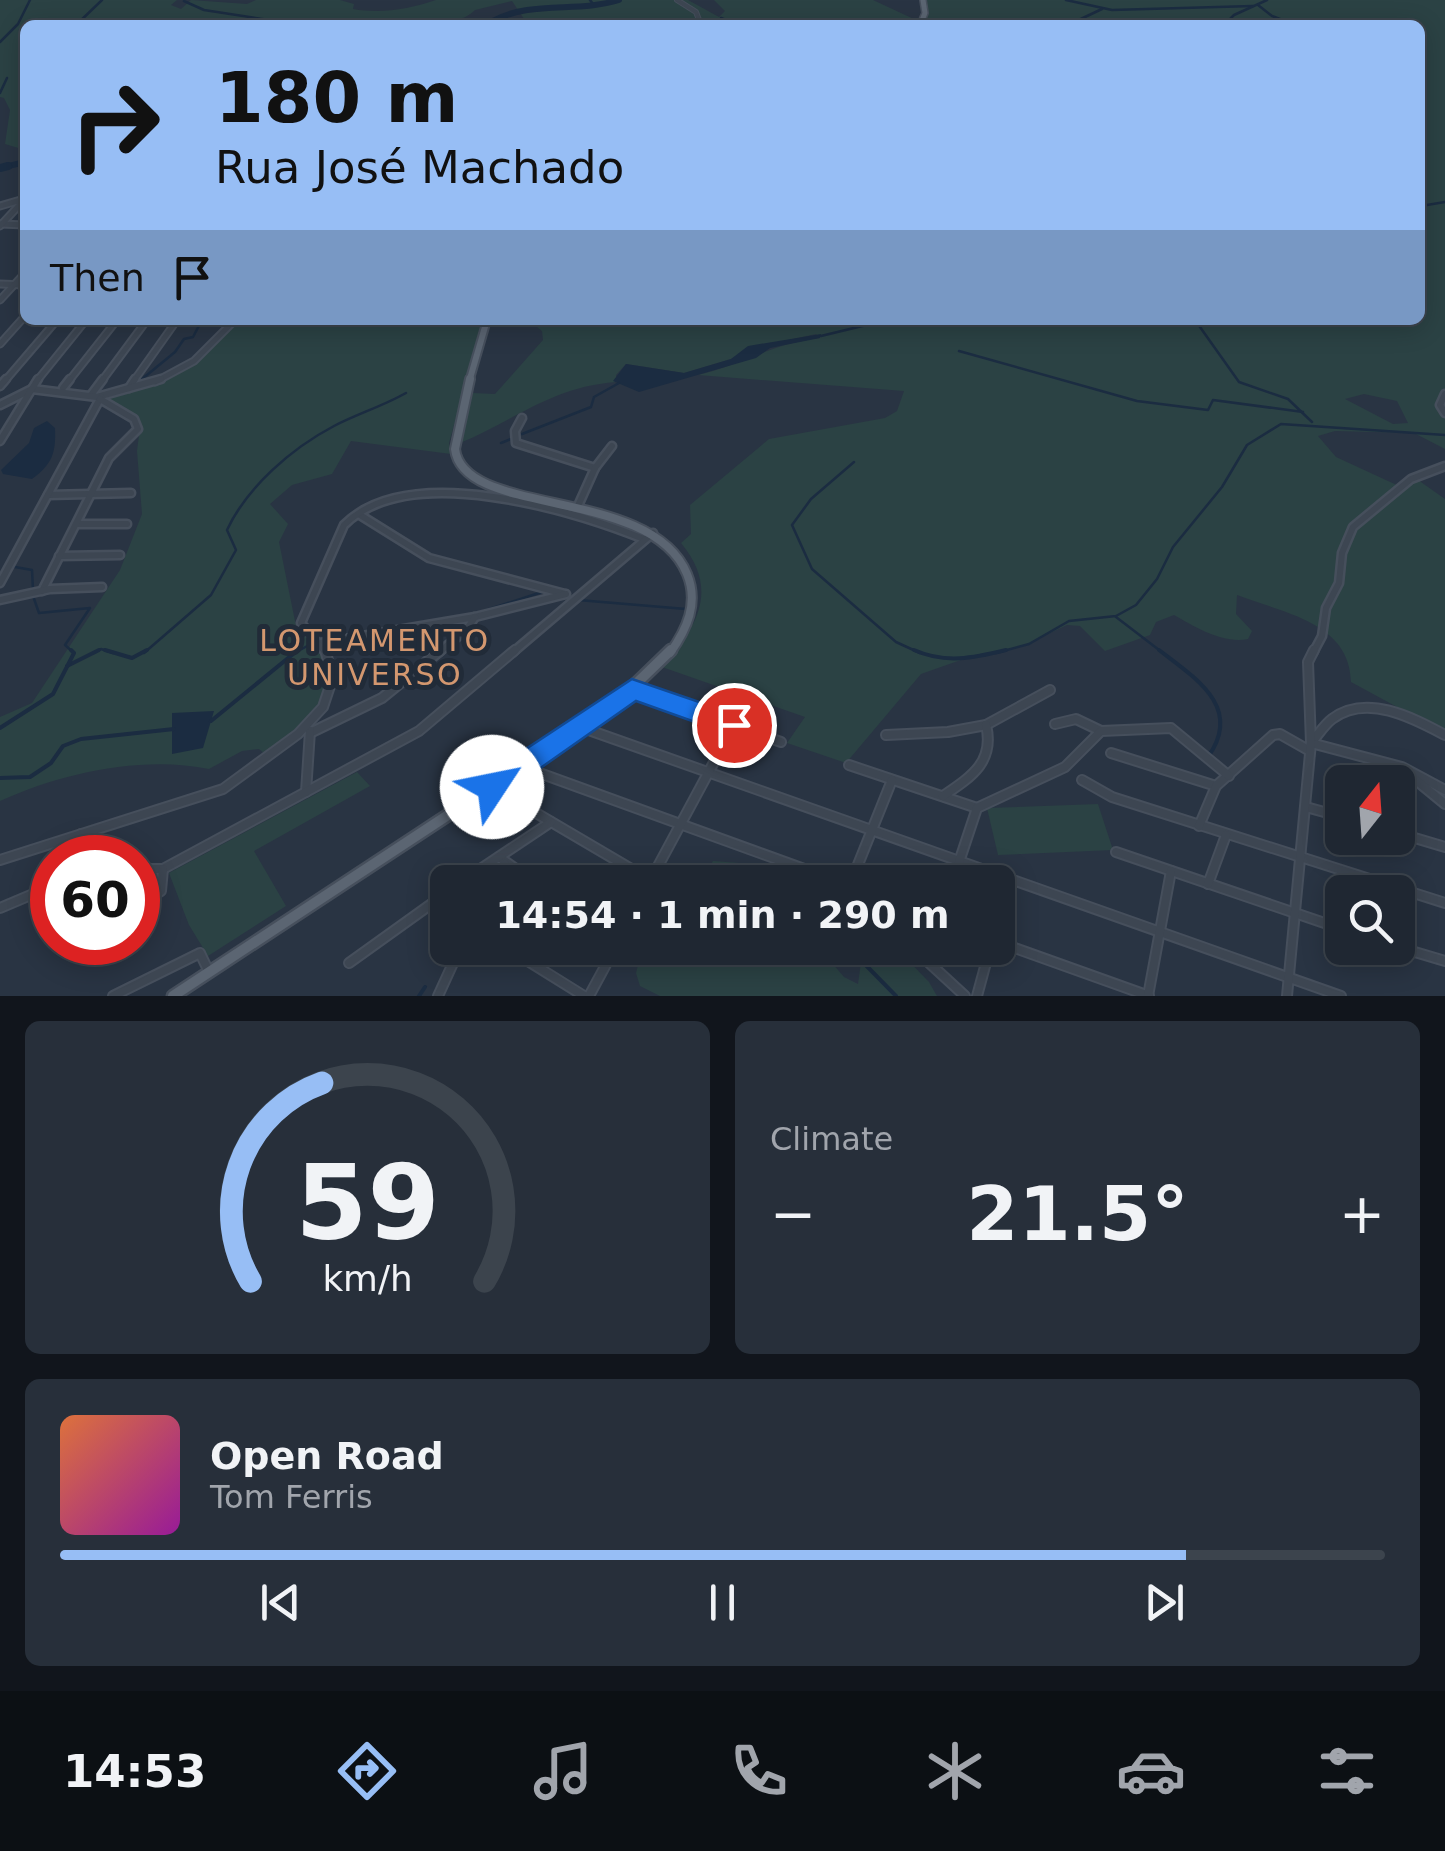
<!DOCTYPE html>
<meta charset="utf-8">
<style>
:root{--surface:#1f2732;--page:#272f3a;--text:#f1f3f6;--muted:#a1a5ac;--line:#3c444d;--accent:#97bef5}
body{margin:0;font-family:"DejaVu Sans",sans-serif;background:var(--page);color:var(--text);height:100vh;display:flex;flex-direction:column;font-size:38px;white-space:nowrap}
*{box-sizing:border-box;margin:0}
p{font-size:32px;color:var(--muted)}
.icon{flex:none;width:55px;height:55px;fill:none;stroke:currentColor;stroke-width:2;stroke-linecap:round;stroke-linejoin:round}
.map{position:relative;height:996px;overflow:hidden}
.side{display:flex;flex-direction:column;gap:25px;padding:25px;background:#11151c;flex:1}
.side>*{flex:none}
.banner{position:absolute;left:20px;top:20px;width:1405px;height:305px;border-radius:15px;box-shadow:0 5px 25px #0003,0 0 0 2px var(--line);background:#97bef5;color:#111;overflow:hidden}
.needle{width:65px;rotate:17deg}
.controls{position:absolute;left:1325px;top:765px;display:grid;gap:20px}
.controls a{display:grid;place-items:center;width:90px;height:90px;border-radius:15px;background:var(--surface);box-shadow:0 5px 25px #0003,0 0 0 2px var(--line);font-size:50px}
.speed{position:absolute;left:30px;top:835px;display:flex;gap:20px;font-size:50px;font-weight:700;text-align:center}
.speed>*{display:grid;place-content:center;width:130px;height:130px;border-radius:50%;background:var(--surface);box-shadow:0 5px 25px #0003,0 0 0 2px var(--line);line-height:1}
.speed .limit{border:15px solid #d22;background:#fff;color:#111}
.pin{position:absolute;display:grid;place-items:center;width:85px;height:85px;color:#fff;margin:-42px;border:5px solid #fff;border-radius:50%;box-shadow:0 2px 10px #0007}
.me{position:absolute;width:110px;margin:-55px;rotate:56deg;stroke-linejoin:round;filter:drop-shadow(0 0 8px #0008)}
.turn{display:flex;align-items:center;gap:35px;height:210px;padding:0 30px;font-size:45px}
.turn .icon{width:130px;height:130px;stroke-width:2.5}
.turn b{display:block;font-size:70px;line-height:85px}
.then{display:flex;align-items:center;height:95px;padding:0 30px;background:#0003;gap:20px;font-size:38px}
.big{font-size:75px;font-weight:700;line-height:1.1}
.side .card{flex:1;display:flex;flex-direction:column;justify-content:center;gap:15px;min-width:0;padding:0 35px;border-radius:15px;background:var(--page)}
.side .dial{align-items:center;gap:0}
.dial svg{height:260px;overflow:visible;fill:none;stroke:var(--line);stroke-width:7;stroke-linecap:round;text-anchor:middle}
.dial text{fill:var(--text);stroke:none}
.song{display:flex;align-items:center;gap:30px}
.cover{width:120px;height:120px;border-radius:15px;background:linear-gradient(135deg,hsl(20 70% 55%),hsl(300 70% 35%))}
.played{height:10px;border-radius:5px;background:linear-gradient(90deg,var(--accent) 85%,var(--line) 85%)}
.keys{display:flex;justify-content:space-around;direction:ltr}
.heat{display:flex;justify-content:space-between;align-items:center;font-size:55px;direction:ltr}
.side .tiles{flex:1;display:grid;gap:25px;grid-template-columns:1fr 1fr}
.card:last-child{grid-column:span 2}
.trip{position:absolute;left:430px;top:865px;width:585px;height:100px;border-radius:15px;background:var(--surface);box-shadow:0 5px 25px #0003,0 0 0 2px var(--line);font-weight:700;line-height:100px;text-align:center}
.tab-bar{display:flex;height:160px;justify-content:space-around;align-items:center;background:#0c1014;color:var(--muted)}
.tab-bar .icon{width:70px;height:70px}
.tab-bar .active{color:var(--accent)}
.tab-bar b{font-size:45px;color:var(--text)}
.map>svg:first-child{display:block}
</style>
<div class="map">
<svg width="1445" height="996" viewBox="0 0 1445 996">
<rect width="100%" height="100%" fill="#293443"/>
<g fill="#2b4244" fill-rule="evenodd">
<path d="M0 0H177L171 5 181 9 191 0 247 4 256 0H340L354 4 353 9C381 14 410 9 436 0H688L719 17 725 11 714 0H873L918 21 915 25H528L512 1 475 10C451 37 335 25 297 25L287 21 266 25H25V150L5 144 10 110 4 98 0 97Z"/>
<path d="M927 0H1445V449L1414 433 1335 431 1318 436 1336 457 1401 487 1418 480 1445 499V733L1351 682C1350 622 1283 613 1237 595L1236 614 1252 631 1248 639C1223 644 1195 627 1174 615L1156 622 1150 635 1105 651 1080 626 1067 625 1023 646 975 655 921 674 846 763 787 743 805 717 662 667C697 627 720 590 681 543L691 534 690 505 769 439 885 418 897 411 904 391 698 375C742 365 775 342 820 338L816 334 752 348 731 359 684 373 626 364 616 375V382C551 387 516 420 460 443L473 393 495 394 543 340 542 331 528 320H1420V25H922L927 18ZM1364 394 1397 401 1408 423 1393 424 1345 399Z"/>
<path d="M243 320H483L449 443 451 454 351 441 332 474 292 485 270 504 288 524 279 542 296 626 327 660 329 685 315 715 267 756 259 749 242 751 209 769C143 755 61 773 0 801V717L32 703 120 570 142 514 137 451 140 427 106 396 178 370Z"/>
<polygon points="357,772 370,786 254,851 286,906 208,956 189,925 169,873"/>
<polygon points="1098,804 1113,850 998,855 987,808"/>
<polygon points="713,861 753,864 772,882 699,882"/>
<polygon points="819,948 844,977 858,984 863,948 896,948 929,982 937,996 660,996 640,986 636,973 639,961 627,958 618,949"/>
</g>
<g fill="#1b2c41">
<polygon points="821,334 820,338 770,348 756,358 639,392 613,381 626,364 684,373 731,359 748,346"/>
<path d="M47 421 55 428C56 452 53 464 32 479L3 474 1 470 29 443 34 428Z"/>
<polygon points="214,711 203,748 172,754 172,713"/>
</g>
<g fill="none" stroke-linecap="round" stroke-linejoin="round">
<g stroke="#1b2c41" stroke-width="2.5">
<polyline points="590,0 593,4"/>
<polyline points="1066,0 1112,10 1253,6"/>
<polyline points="184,1 204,10 301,25"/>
<polyline points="1258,5 1272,16 1296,25"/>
<polyline points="721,18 738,25"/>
<polyline points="76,25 102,0"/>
<polyline points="488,25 493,21"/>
<polyline points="891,25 914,24"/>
<polyline points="1068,25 1102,9"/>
<polyline points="1224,25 1234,15 1267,0"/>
<polyline points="0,42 18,24 30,0"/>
<polyline points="0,93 7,78"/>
<polyline points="1427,205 1445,202"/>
<polyline points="1195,320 1239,382 1288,399 1312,422"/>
<polyline points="821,336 887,320"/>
<polyline points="959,351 1137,401 1208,410 1213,400 1303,412"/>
<polyline points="136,384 175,352 184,339 193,337 202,320"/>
<polyline points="522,434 591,407 594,397 619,383"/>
<polyline points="501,443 511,439"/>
<polyline points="854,462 811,499 792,525 812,569 896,642 920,653"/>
<polyline points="15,567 32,570 33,590"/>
<polyline points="33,596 39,613 90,608 65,645 74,653"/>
<polyline points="578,600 686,609"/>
<polyline points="1116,617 1163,653"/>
<polyline points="326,639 477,613 542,592"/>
<polyline points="94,653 101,649 113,653"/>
<path d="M144 653 211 595 236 550 227 530C247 487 292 448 334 426 357 414 383 406 406 393"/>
<polyline points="294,653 315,642"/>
<polyline points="996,653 1029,644 1069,621 1116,616 1136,605 1157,579 1173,547 1222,487 1247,445 1281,424 1445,435"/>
</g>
<g stroke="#1b2c41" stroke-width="4">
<polyline points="105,650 132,658 147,650"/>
<path d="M914 650C945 664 974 658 1006 650"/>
<path d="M1159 650C1197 679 1243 708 1208 757"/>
<polyline points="67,666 99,650"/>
<polyline points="211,721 298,650"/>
<polyline points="0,728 53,694 74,653 71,650"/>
<polyline points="1384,771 1397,774"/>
<polyline points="0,778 30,777 51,763 63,746 81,739 174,729"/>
<polyline points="1436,790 1445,796"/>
<polyline points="849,948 896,996"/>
<polyline points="419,996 425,987"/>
</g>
<g stroke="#1b2c41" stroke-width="6">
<path d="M493 21C531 0 578 13 619 0"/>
<polyline points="493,21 511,25"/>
<polyline points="0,168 25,162"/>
</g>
<polyline stroke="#1b2c41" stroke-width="8" points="0,168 8,166"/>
<defs>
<polyline id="minor-far3" points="677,0 696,12 701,25"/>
<g id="minor-far2">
<polyline points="0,206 24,199"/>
<polyline points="1,224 25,225"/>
<polyline points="0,226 25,199"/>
<polyline points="0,284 25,285"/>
<polyline points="0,300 25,273"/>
<polyline points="0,344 25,316"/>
<polyline points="4,382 57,320"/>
<polyline points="36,382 86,320"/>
<polyline points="68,382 117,320"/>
<polyline points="101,382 147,320"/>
<polyline points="133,382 177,320"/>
<polyline points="155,382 194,361 235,320"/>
</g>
<g id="minor-far1">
<polyline points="0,386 6,379"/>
<polyline points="63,388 70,379"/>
<polyline points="129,388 135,379"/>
<polyline points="1445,394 1440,405 1445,413"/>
<polyline points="91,395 103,379"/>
<polyline points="0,405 32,389 97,397 161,379"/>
<polyline points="522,418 515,431 516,443 595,468"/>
<polyline points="0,441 38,379"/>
<polyline points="48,495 131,493"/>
<polyline points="577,508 595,468 612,446"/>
<polyline points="360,515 429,558 565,594"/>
<polyline points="77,524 127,524"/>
<polyline points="59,556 120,555"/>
<polyline points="0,583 101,397"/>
<polyline points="42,591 109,458 138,429 134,419 100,399"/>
<polyline points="0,600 50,589 102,587"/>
<polyline points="321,643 475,617 566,594"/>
<path d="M326 653 301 623 344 525C409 460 571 510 644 539"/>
<polyline points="438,653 467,629 475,617"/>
<polyline points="512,653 653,533"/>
<polyline points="1313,653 1322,636 1326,608 1339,583 1342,553 1353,527 1411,479 1445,466"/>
</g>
<g id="minor">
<polyline points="632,690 781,742"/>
<polyline points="1055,724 1076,719 1101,731"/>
<polyline points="583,728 1341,996"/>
<polyline points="312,732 382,698 441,650"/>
<polyline points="886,735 948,732 986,725 1050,690"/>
<path d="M1311 743C1318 735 1324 725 1332 719 1367 693 1413 718 1445 735"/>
<polyline points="1311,743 1402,767 1445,790"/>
<polyline points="1111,753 1216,786"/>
<polyline points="849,765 977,808"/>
<polyline points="523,767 840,882"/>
<polyline points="1406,772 1445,804"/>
<polyline points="1082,780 1112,797 1445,903"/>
<polyline points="492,787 650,880"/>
<polyline points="306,792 310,731"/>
<path d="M943 796C971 777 995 762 986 725"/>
<polyline points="1306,807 1342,817"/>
<polyline points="1199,826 1216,786 1273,735 1280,734 1310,751"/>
<polyline points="1398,833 1445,847"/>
<polyline points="81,834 88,858"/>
<polyline points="1116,852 1342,929"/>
<polyline points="499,857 534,882"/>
<polyline points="0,860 223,789 298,734 323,707 333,677 325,650"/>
<polyline points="959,862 977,808 1065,767 1101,731 1171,728 1229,776"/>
<polyline points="138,869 163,869 419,731 515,650"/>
<polyline points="650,881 734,725"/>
<polyline points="461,882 551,822"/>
<polyline points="494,882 505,864"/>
<polyline points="789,882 796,868"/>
<polyline points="851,882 892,780"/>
<polyline points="1208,884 1226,835"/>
<polyline points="138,906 161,891 163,869"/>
<polyline points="0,908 52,886"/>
<polyline points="998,918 1006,880"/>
<polyline points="998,942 1149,996"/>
<polyline points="1398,947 1445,961"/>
<polyline points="507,948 584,996"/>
<polyline points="806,948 820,960"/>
<polyline points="913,948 965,996"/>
<polyline points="349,963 448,892"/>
<polyline points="113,996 200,953 209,972"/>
<polyline points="438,996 460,948"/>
<polyline points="589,996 615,948"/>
<polyline points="977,996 990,948"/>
<polyline points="1148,996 1171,871"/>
<polyline points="1287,996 1311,743 1308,662 1314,650"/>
</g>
<polyline id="major-far3" points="920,25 925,13 923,0"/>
<polyline id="major-far2" points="469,382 487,320"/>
<path id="major-far1" d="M470 379 455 449C463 518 651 486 687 574 699 603 687 629 670 653"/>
<polyline id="major" points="173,996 612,707 671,650"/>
</defs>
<use href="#minor-far3" stroke="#464f5c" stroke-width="6"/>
<use href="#minor-far2" stroke="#464f5c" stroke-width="9"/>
<use href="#minor-far1" stroke="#464f5c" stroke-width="11"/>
<use href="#minor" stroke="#464f5c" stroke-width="12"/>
<use href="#major-far3" stroke="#464f5c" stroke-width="8"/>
<use href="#major-far2" stroke="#464f5c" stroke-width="10"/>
<use href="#major-far1" stroke="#464f5c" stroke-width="12"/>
<use href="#major" stroke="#464f5c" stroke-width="15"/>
<use href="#minor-far3" stroke="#3d4652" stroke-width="4"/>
<use href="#minor-far2" stroke="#3d4652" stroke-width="5"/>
<use href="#minor-far1" stroke="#3d4652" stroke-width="6"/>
<use href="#minor" stroke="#3d4652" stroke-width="8"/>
<use href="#major-far3" stroke="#5b6572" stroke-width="5"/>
<use href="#major-far2" stroke="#5b6572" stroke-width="6"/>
<use href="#major-far1" stroke="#5b6572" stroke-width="8"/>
<use href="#major" stroke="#5b6572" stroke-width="10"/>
</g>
<polygon fill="#1a73e8" stroke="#114b97" stroke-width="2.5" points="632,679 743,717 747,725 743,733 734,736 636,701 502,795 492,799 482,795 478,787 482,778"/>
<g text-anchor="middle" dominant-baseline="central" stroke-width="10" stroke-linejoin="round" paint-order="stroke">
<g font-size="30" letter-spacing="2.5" fill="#d3976f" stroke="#212b38">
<text x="375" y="640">LOTEAMENTO<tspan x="375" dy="34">UNIVERSO</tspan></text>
</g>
</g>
</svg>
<div class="controls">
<a><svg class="needle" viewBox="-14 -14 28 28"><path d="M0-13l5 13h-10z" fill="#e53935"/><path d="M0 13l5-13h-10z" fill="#a1a5ac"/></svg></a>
<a><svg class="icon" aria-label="search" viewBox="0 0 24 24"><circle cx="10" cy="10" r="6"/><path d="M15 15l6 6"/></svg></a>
</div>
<div class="speed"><div class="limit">60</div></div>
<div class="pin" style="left:734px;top:725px;background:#d93025"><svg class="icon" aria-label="arrive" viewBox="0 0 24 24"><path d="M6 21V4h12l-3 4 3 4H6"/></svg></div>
<svg class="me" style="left:492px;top:787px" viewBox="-20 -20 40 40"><circle r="19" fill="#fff"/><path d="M0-13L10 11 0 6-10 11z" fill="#1a73e8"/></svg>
<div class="trip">14:54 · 1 min · 290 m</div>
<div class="banner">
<div class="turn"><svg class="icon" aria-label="right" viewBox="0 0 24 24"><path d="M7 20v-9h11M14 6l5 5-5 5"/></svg><div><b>180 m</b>Rua José Machado</div></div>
<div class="then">Then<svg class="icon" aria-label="arrive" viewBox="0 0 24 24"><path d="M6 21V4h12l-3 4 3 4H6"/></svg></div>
</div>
</div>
<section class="side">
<div class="tiles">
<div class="card dial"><svg viewBox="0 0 100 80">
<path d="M14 69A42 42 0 1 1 86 69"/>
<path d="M14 69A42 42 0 0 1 36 8" stroke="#97bef5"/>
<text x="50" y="56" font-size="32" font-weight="700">59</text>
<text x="50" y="72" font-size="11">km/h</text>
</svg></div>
<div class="card"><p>Climate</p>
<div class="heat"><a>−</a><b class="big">21.5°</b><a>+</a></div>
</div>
<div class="card">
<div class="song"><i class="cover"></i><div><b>Open Road</b><p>Tom Ferris</p></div></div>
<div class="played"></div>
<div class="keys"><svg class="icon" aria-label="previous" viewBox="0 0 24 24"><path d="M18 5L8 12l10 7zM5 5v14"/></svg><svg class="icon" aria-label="pause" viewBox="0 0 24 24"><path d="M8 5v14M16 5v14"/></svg><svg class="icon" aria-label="next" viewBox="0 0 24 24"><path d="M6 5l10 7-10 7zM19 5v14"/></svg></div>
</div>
</div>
</section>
<nav class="tab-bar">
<b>14:53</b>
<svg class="icon active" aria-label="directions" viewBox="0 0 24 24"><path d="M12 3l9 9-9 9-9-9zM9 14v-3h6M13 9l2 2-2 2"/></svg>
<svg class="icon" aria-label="music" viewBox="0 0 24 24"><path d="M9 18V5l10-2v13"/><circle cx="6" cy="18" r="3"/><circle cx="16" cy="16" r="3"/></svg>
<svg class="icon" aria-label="phone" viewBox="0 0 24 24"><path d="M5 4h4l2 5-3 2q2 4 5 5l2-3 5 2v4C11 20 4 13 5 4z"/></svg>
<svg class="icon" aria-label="climate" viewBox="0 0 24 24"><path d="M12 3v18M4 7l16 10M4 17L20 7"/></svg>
<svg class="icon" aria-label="car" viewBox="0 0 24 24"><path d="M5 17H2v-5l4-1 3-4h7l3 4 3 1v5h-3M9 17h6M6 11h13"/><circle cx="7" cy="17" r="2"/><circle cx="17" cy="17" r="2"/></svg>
<svg class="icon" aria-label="filters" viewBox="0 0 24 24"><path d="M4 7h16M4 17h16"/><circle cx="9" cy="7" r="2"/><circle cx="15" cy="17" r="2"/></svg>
</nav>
